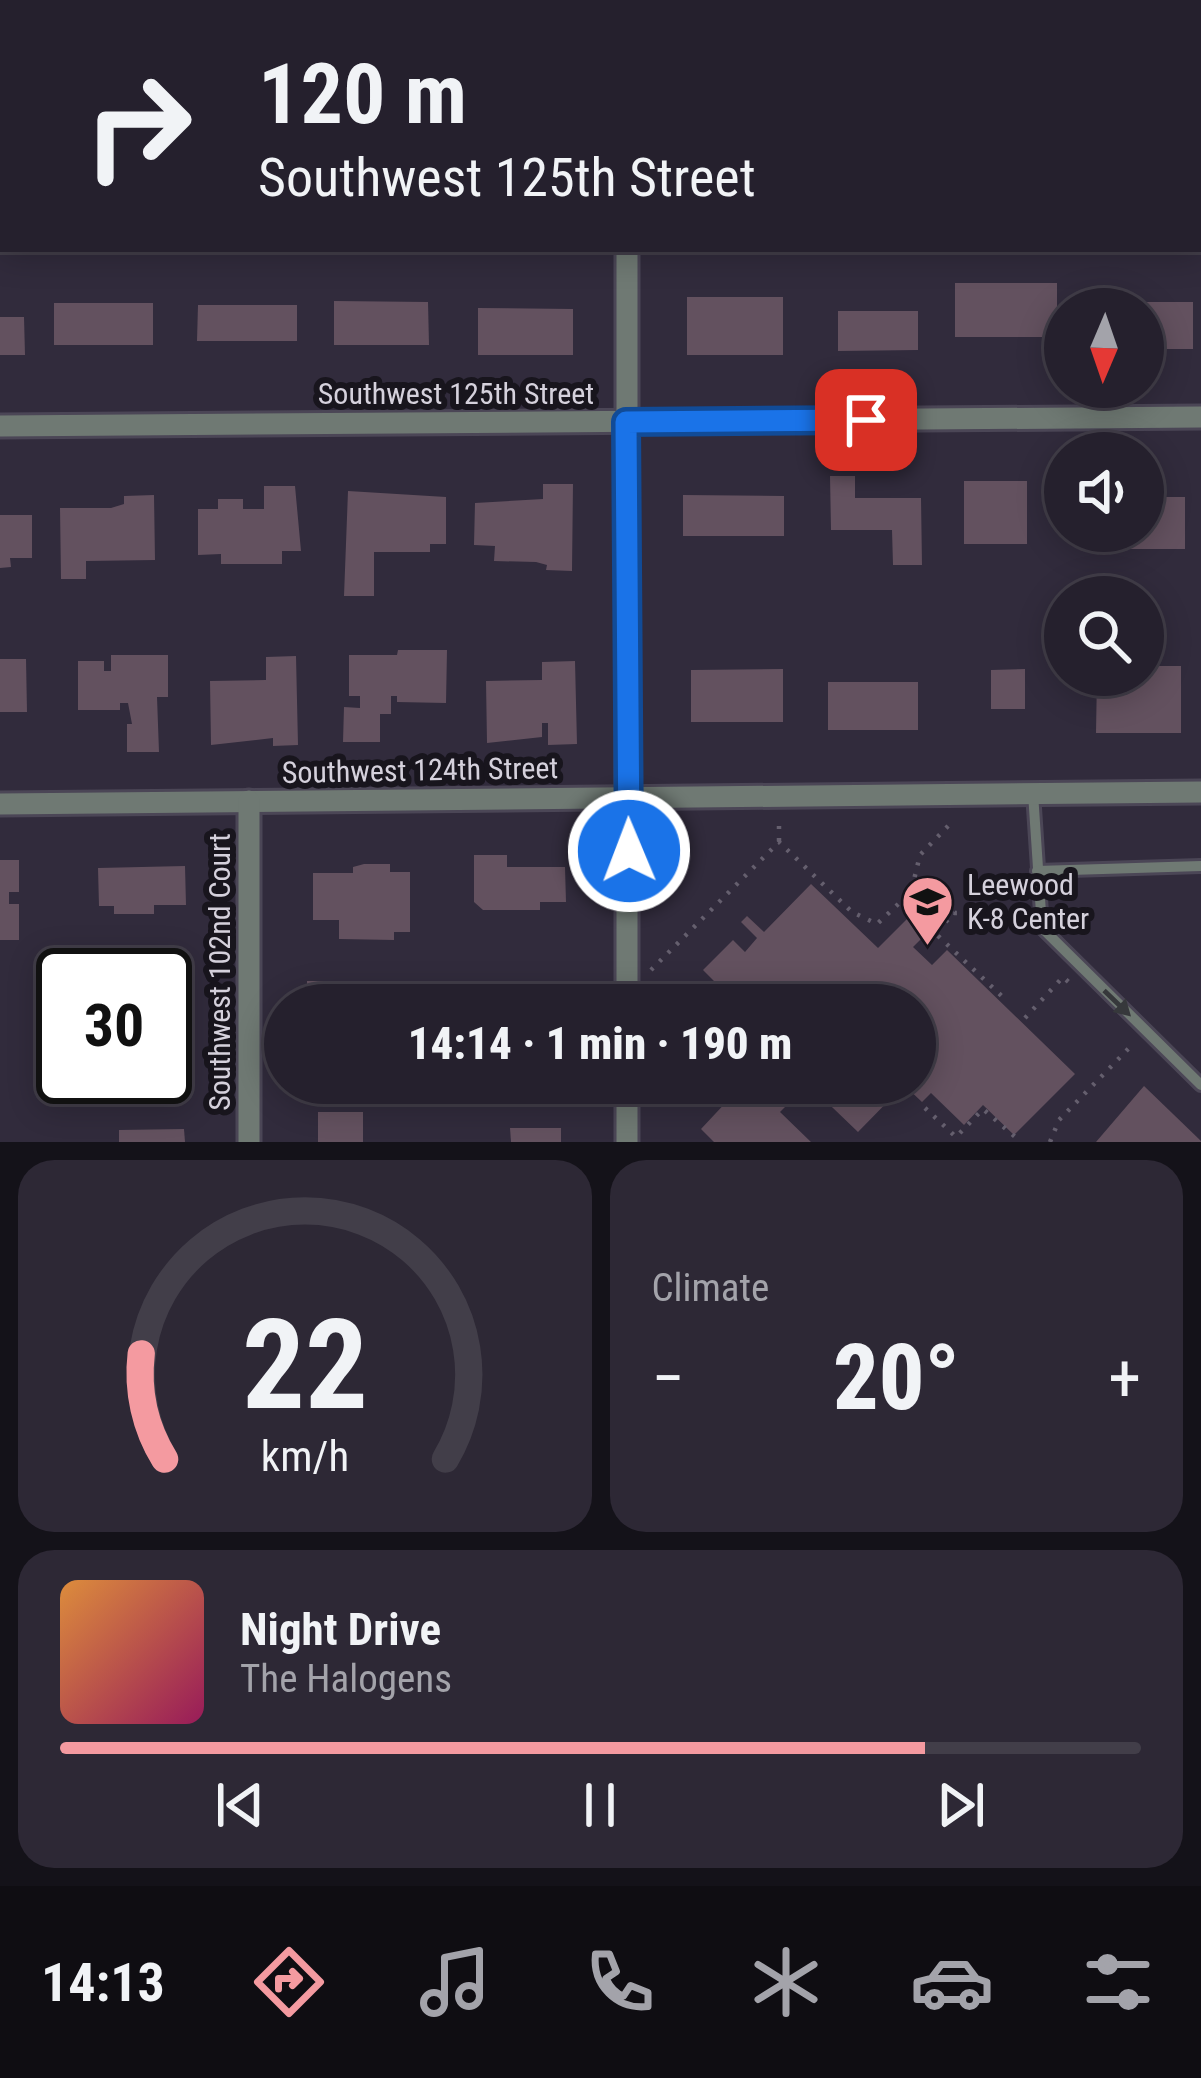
<!DOCTYPE html>
<meta charset="utf-8">
<style>
:root{--surface:#25202d;--page:#2d2835;--text:#f1f3f6;--muted:#a3a3aa;--line:#423e49;--accent:#f49aa0}
body{margin:0;font-family:"Roboto Condensed",sans-serif;background:var(--page);color:var(--text);height:100vh;display:flex;flex-direction:column;font-size:45px;white-space:nowrap}
*{box-sizing:border-box;margin:0}
p{font-size:39px;color:var(--muted)}
.icon{flex:none;width:66px;height:66px;fill:none;stroke:currentColor;stroke-width:2;stroke-linecap:round;stroke-linejoin:round}
.map{position:relative;height:1142px;overflow:hidden}
.details{display:flex;flex-direction:column;gap:18px;padding:18px;background:#141219;flex:1}
.details>*{flex:none}
.banner{position:absolute;left:0px;top:0px;width:1203px;height:252px;box-shadow:0 6px 30px #0003,0 0 0 3px var(--line);background:#25202d;color:var(--text);overflow:hidden}
.needle{width:78px;rotate:182deg}
.fabs{position:absolute;left:1044px;top:288px;display:grid;gap:24px}
.fabs a{display:grid;place-items:center;width:120px;height:120px;border-radius:50%;background:var(--surface);box-shadow:0 6px 30px #0003,0 0 0 3px var(--line);font-size:60px}
.speed{position:absolute;left:36px;top:948px;display:flex;gap:24px;font-size:60px;font-weight:700;text-align:center}
.speed>*{display:grid;place-content:center;width:156px;height:156px;border-radius:50%;background:var(--surface);box-shadow:0 6px 30px #0003,0 0 0 3px var(--line);line-height:1}
.speed .limit{border:6px solid #111;border-radius:18px;background:#fff;color:#111}
.pin{position:absolute;display:grid;place-items:center;width:102px;height:102px;color:#fff;margin:-51px;border-radius:24px;box-shadow:0 6px 18px #0006}
.me{position:absolute;width:132px;margin:-66px;rotate:359deg;stroke-linejoin:round;filter:drop-shadow(0 0 9px #0008)}
.turn{display:flex;align-items:center;gap:42px;height:252px;padding:0 60px;font-size:54px}
.turn .icon{width:156px;height:156px;stroke-width:2.5}
.turn b{display:block;font-size:84px;line-height:102px}
.big{font-size:90px;font-weight:800;line-height:1.1}
.details .card{flex:1;display:flex;flex-direction:column;justify-content:center;gap:18px;min-width:0;padding:0 42px;border-radius:36px;background:var(--page)}
.details .dial{align-items:center;gap:0}
.dial svg{height:312px;overflow:visible;fill:none;stroke:var(--line);stroke-width:7;stroke-linecap:round;text-anchor:middle}
.dial text{fill:var(--text);stroke:none}
.song{display:flex;align-items:center;gap:36px}
.cover{width:144px;height:144px;border-radius:18px;background:linear-gradient(135deg,hsl(30 70% 55%),hsl(330 70% 35%))}
.played{height:12px;border-radius:6px;background:linear-gradient(90deg,var(--accent) 80%,var(--line) 80%)}
.keys{display:flex;justify-content:space-around;direction:ltr}
.heat{display:flex;justify-content:space-between;align-items:center;font-size:66px;direction:ltr}
.details .tiles{flex:1;display:grid;gap:18px;grid-template-columns:1fr 1fr}
.card:last-child{grid-column:span 2}
.trip{position:absolute;left:264px;top:984px;width:672px;height:120px;border-radius:60px;background:var(--surface);box-shadow:0 6px 30px #0003,0 0 0 3px var(--line);font-weight:800;line-height:120px;text-align:center}
.dock{display:flex;height:192px;justify-content:space-around;align-items:center;background:#0f0d12;color:var(--muted)}
.dock .icon{width:84px;height:84px}
.dock .active{color:var(--accent)}
.dock b{font-size:54px;color:var(--text)}
.map>svg:first-child{display:block}
</style>
<div class="map">
<svg width="1201" height="1142" viewBox="0 0 1201 1142">
<rect width="100%" height="100%" fill="#312b3c"/>
<g fill="#63515f">
<rect x="955" y="283" width="102" height="54"/>
<rect x="687" y="297" width="96" height="58"/>
<polygon points="334,301 428,302 429,345 334,345"/>
<polygon points="1099,302 1193,302 1193,349 1143,349 1143,309 1099,309"/>
<rect x="54" y="303" width="99" height="42"/>
<polygon points="198,305 297,305 297,341 197,341"/>
<polygon points="478,308 573,309 573,355 478,355"/>
<polygon points="838,311 918,311 918,350 838,351"/>
<polygon points="0,317 24,317 25,355 0,355"/>
<polygon points="830,476 855,476 855,498 921,498 922,565 893,565 892,530 831,530"/>
<rect x="964" y="481" width="63" height="63"/>
<polygon points="543,484 573,484 572,571 546,570 547,565 536,562 494,561 495,546 474,545 475,503 543,499"/>
<polygon points="264,486 295,486 301,551 282,551 282,564 221,564 221,554 198,555 198,509 218,509 218,499 243,499 243,509 264,509"/>
<polygon points="348,491 446,497 446,544 430,544 430,552 374,552 374,596 344,596"/>
<polygon points="154,495 155,560 86,561 86,579 61,579 60,508 111,508 124,504 124,496"/>
<polygon points="683,495 784,496 784,536 683,536"/>
<polygon points="1143,497 1185,497 1185,549 1097,549 1096,531 1143,531"/>
<polygon points="0,515 32,515 32,558 10,558 11,567 0,568"/>
<polygon points="398,650 447,650 446,703 397,702 397,696 391,696 391,714 380,714 380,742 343,742 344,707 360,708 360,696 349,696 349,655 397,655"/>
<polygon points="111,655 168,655 168,697 157,697 159,752 127,752 127,724 132,724 128,703 120,703 120,710 78,710 78,661 104,661 104,671 111,671"/>
<polygon points="296,656 298,745 273,746 273,738 211,745 210,681 266,680 266,657"/>
<polygon points="0,659 26,659 27,712 0,712"/>
<polygon points="575,661 577,744 548,745 548,723 542,723 542,737 487,743 486,681 542,680 542,662"/>
<polygon points="1143,666 1181,666 1181,733 1096,733 1097,675 1143,675"/>
<polygon points="783,669 783,722 691,722 691,670"/>
<polygon points="1025,669 1025,709 991,709 991,670"/>
<rect x="828" y="682" width="90" height="48"/>
<polygon points="474,855 507,855 507,867 565,867 566,902 540,902 540,910 483,910 474,902"/>
<polygon points="0,860 19,860 19,892 9,892 9,904 19,904 19,940 0,940"/>
<polygon points="364,864 390,864 390,872 410,872 410,932 394,932 394,940 339,939 339,920 313,920 313,873 353,873 353,867"/>
<polygon points="185,866 186,905 154,905 154,914 114,914 114,906 99,906 98,868"/>
<polygon points="811,884 878,948 907,919 924,936 913,947 932,965 947,950 1075,1074 1014,1135 983,1105 964,1125 931,1093 922,1102 904,1085 858,1132 808,1084 780,1112 811,1142 714,1142 701,1129 744,1083 915,1083 915,1005 730,1005 710,985 714,981 703,970 733,940 745,952 757,938 741,922 747,916 764,932"/>
<polygon points="165,978 191,978 187,1034 182,1034 182,1060 191,1060 191,1086 103,1086 103,1077 165,1077"/>
<rect x="307" y="981" width="57" height="24"/>
<polygon points="509,984 563,985 562,1005 508,1005"/>
<polygon points="1144,1086 1201,1141 1201,1142 1096,1142"/>
<rect x="318" y="1112" width="45" height="30"/>
<polygon points="510,1128 561,1128 561,1142 511,1142"/>
<polygon points="184,1129 185,1142 119,1142 119,1130"/>
</g>
<g fill="none" stroke-linecap="round" stroke-linejoin="round">
<defs>
<g id="lane">
<polyline points="1033,793 1042,928 1201,1085"/>
<polyline points="1037,871 1201,866"/>
</g>
<g id="street">
<polyline points="1200,50 1201,50"/>
<polyline points="0,53 3,53"/>
<polyline points="627,249 627,1005"/>
<polyline points="0,426 1201,417"/>
<polyline points="0,804 1201,792"/>
<polyline points="627,1083 627,1142"/>
<polyline points="249,1142 249,801"/>
</g>
</defs>
<use href="#lane" stroke="#4b4656" stroke-width="16"/>
<use href="#street" stroke="#4b4656" stroke-width="27"/>
<g stroke="#655f6e" stroke-width="4.5" stroke-dasharray="3 9" stroke-linecap="butt">
<polyline points="779,826 779,842"/>
<polyline points="914,886 955,913 1027,912"/>
<polyline points="903,903 1006,1000"/>
<polyline points="937,930 955,913"/>
<polyline points="651,970 779,842 852,912 877,924 911,892 920,855 951,823"/>
<polyline points="1025,1018 1063,977 1072,985"/>
<polyline points="925,1108 956,1137 983,1109 1021,1142"/>
<polyline points="1050,1142 1059,1120 1133,1044"/>
</g>
<use href="#lane" stroke="#6f7973" stroke-width="10"/>
<use href="#street" stroke="#6f7973" stroke-width="21"/>
</g>
<defs><path id="oneway-solid" d="M-6-.8H1V-3.2L6.5 0L1 3.2V.8H-6Z" transform="scale(3)"/></defs>
<use fill="#36383b" href="#oneway-solid" transform="translate(1117 1003) rotate(44)"/>
<g fill="none" stroke-linecap="round" stroke-linejoin="round">
<defs>
<polyline id="route" points="629,851 626,422 866,420"/>
</defs>
<use href="#route" stroke="#114b97" stroke-width="30"/>
<use href="#route" stroke="#1a73e8" stroke-width="21"/>
</g>
<defs>
<symbol id="school-pin" viewBox="-11 -11 22 30"><path d="M0 17L-7.5 6A9.5 9.5 0 1 1 7.5 6Z" fill="#f49aa0" stroke="#18151d"/><path d="M0-5L7-2L0 1L-7-2ZM-4 1L0 2.5L4 1V4Q0 6-4 4Z" fill="#111"/></symbol>
</defs>
<g fill-rule="evenodd">
<use href="#school-pin" x="898" y="872" width="59" height="81"/>
</g>
<g text-anchor="middle" dominant-baseline="central" stroke-width="12" stroke-linejoin="round" paint-order="stroke">
<g font-size="30" fill="#d5d1dc" stroke="#18151d">
<text x="456" y="393">Southwest 125th Street</text>
<text transform="translate(420 770) rotate(-1)">Southwest 124th Street</text>
<text transform="translate(219 972) rotate(-90)">Southwest 102nd Court</text>
</g>
<g font-size="30" fill="#d5d1dc" stroke="#18151d" text-anchor="start">
<text x="967" y="884">Leewood<tspan x="967" dy="34">K-8 Center</tspan></text>
</g>
</g>
</svg>
<div class="fabs">
<a><svg class="needle" viewBox="-14 -14 28 28"><path d="M0-13l5 13h-10z" fill="#e53935"/><path d="M0 13l5-13h-10z" fill="#a3a3aa"/></svg></a>
<a><svg class="icon" aria-label="sound" viewBox="0 0 24 24"><path d="M4 9h4l5-4v14l-5-4H4zM17 9q2 3 0 6"/></svg></a>
<a><svg class="icon" aria-label="search" viewBox="0 0 24 24"><circle cx="10" cy="10" r="6"/><path d="M15 15l6 6"/></svg></a>
</div>
<div class="speed"><div class="limit">30</div></div>
<div class="pin" style="left:866px;top:420px;background:#d93025"><svg class="icon" aria-label="arrive" viewBox="0 0 24 24"><path d="M6 21V4h12l-3 4 3 4H6"/></svg></div>
<svg class="me" style="left:629px;top:851px" viewBox="-20 -20 40 40"><circle r="17" fill="#1a73e8" stroke="#fff" stroke-width="3"/><path d="M0-11L8 9 0 5-8 9z" fill="#fff"/></svg>
<div class="trip">14:14 · 1 min · 190 m</div>
<div class="banner">
<div class="turn"><svg class="icon" aria-label="right" viewBox="0 0 24 24"><path d="M7 20v-9h11M14 6l5 5-5 5"/></svg><div><b>120 m</b>Southwest 125th Street</div></div>
</div>
</div>
<section class="details">
<div class="tiles">
<div class="card dial"><svg viewBox="0 0 100 80">
<path d="M14 69A42 42 0 1 1 86 69"/>
<path d="M14 69A42 42 0 0 1 8 42" stroke="#f49aa0"/>
<text x="50" y="56" font-size="32" font-weight="700">22</text>
<text x="50" y="72" font-size="11">km/h</text>
</svg></div>
<div class="card"><p>Climate</p>
<div class="heat"><a>−</a><b class="big">20°</b><a>+</a></div>
</div>
<div class="card">
<div class="song"><i class="cover"></i><div><b>Night Drive</b><p>The Halogens</p></div></div>
<div class="played"></div>
<div class="keys"><svg class="icon" aria-label="previous" viewBox="0 0 24 24"><path d="M18 5L8 12l10 7zM5 5v14"/></svg><svg class="icon" aria-label="pause" viewBox="0 0 24 24"><path d="M8 5v14M16 5v14"/></svg><svg class="icon" aria-label="next" viewBox="0 0 24 24"><path d="M6 5l10 7-10 7zM19 5v14"/></svg></div>
</div>
</div>
</section>
<nav class="dock">
<b>14:13</b>
<svg class="icon active" aria-label="directions" viewBox="0 0 24 24"><path d="M12 3l9 9-9 9-9-9zM9 14v-3h6M13 9l2 2-2 2"/></svg>
<svg class="icon" aria-label="music" viewBox="0 0 24 24"><path d="M9 18V5l10-2v13"/><circle cx="6" cy="18" r="3"/><circle cx="16" cy="16" r="3"/></svg>
<svg class="icon" aria-label="phone" viewBox="0 0 24 24"><path d="M5 4h4l2 5-3 2q2 4 5 5l2-3 5 2v4C11 20 4 13 5 4z"/></svg>
<svg class="icon" aria-label="climate" viewBox="0 0 24 24"><path d="M12 3v18M4 7l16 10M4 17L20 7"/></svg>
<svg class="icon" aria-label="car" viewBox="0 0 24 24"><path d="M5 17H2v-5l4-1 3-4h7l3 4 3 1v5h-3M9 17h6M6 11h13"/><circle cx="7" cy="17" r="2"/><circle cx="17" cy="17" r="2"/></svg>
<svg class="icon" aria-label="filters" viewBox="0 0 24 24"><path d="M4 7h16M4 17h16"/><circle cx="9" cy="7" r="2"/><circle cx="15" cy="17" r="2"/></svg>
</nav>
